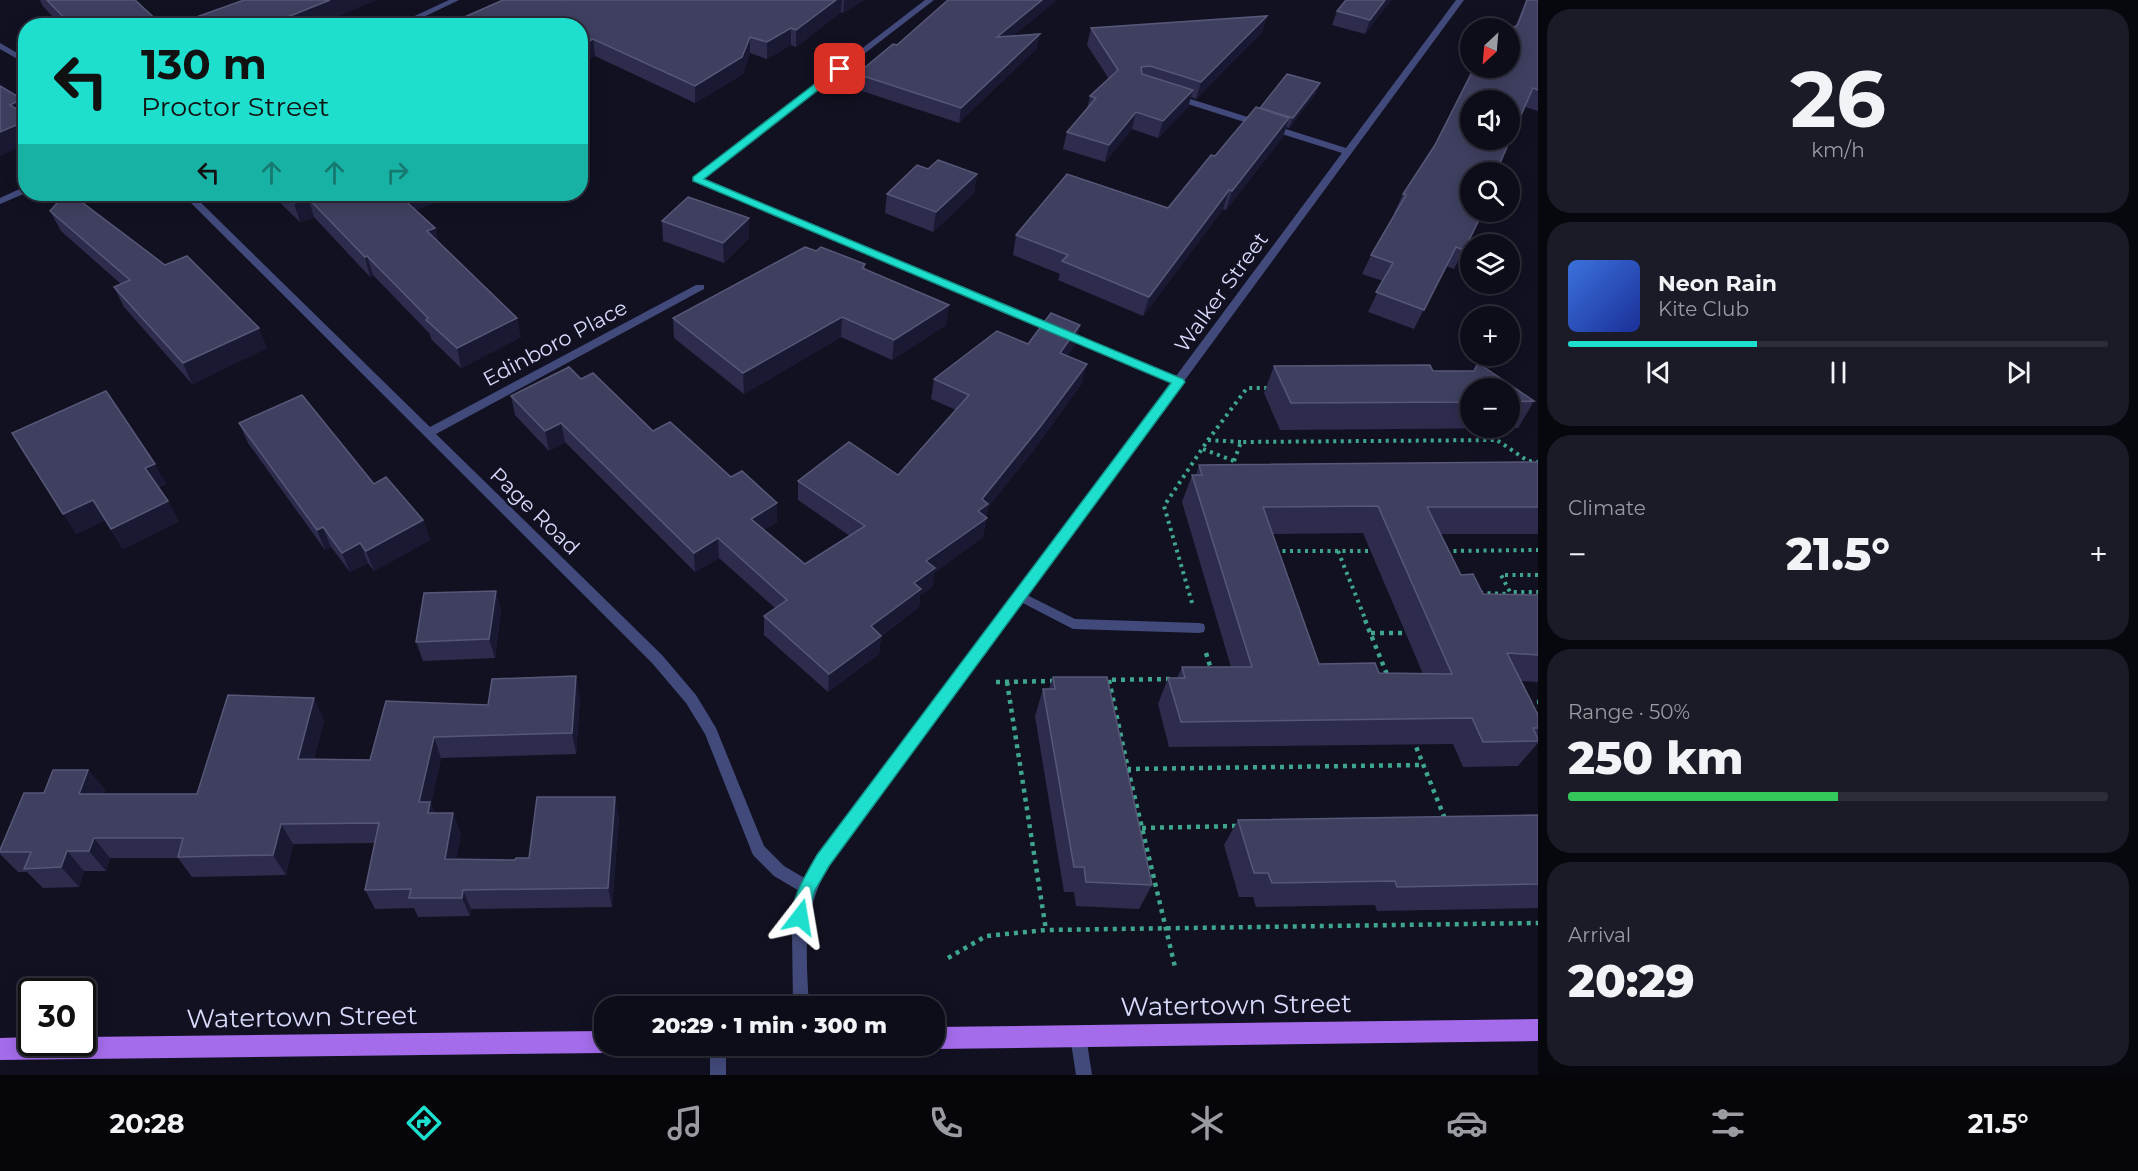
<!DOCTYPE html>
<meta charset="utf-8">
<style>
:root{--surface:#0d0d1a;--page:#1b1b27;--text:#f1f3f6;--muted:#9a9ca2;--line:#2d2d39;--accent:#1edfce}
body{margin:0;font-family:Montserrat,sans-serif;background:var(--page);color:var(--text);height:100vh;display:flex;flex-direction:column;font-size:22px;white-space:nowrap}
*{box-sizing:border-box;margin:0}
p{font-size:20px;color:var(--muted)}
.icon{flex:none;width:33px;height:33px;fill:none;stroke:currentColor;stroke-width:2;stroke-linecap:round;stroke-linejoin:round}
.map{position:relative;flex:1;overflow:hidden}
.drawer{display:flex;flex-direction:column;gap:9px;padding:9px;background:#07070e;width:600px}
.drawer>*{flex:none}
.hud{position:absolute;left:18px;top:18px;width:570px;height:183px;border-radius:24px;box-shadow:0 3px 15px #0003,0 0 0 2px var(--line);background:#1edfce;color:#111;overflow:hidden}
.needle{width:39px;rotate:206deg}
.controls{position:absolute;left:1460px;top:18px;display:grid;gap:12px}
.controls a{display:grid;place-items:center;width:60px;height:60px;border-radius:50%;background:var(--surface);box-shadow:0 3px 15px #0003,0 0 0 2px var(--line);font-size:30px}
.speed{position:absolute;left:18px;top:978px;display:flex;gap:12px;font-size:30px;font-weight:700;text-align:center}
.speed>*{display:grid;place-content:center;width:78px;height:78px;border-radius:50%;background:var(--surface);box-shadow:0 3px 15px #0003,0 0 0 2px var(--line);line-height:1}
.speed .limit{border:3px solid #111;border-radius:9px;background:#fff;color:#111}
.pin{position:absolute;display:grid;place-items:center;width:51px;height:51px;color:#fff;margin:-26px;border-radius:12px;box-shadow:0 3px 9px #0006}
.me{position:absolute;width:66px;margin:-33px;rotate:14deg;stroke-linejoin:round;filter:drop-shadow(0 0 4px #0008)}
.turn{display:flex;align-items:center;gap:21px;height:126px;padding:0 24px;font-size:27px}
.turn .icon{width:78px;height:78px;stroke-width:2.5}
.turn b{display:block;font-size:42px;line-height:51px}
.lanes{display:flex;align-items:center;height:57px;padding:0 24px;background:#0003;justify-content:center;gap:30px;direction:ltr}
.lanes .off{opacity:.35}
.big{font-size:45px;font-weight:800;line-height:1.1}
.drawer .widget{flex:1;display:flex;flex-direction:column;justify-content:center;gap:9px;min-width:0;padding:0 21px;border-radius:24px;background:var(--page)}
.drawer .dial{align-items:center;gap:0}
.dial b{font-size:78px;line-height:1}
.song{display:flex;align-items:center;gap:18px}
.cover{width:72px;height:72px;border-radius:9px;background:linear-gradient(135deg,hsl(220 70% 55%),hsl(230 70% 35%))}
.played{height:6px;border-radius:3px;background:linear-gradient(90deg,var(--accent) 35%,var(--line) 35%)}
.keys{display:flex;justify-content:space-around;direction:ltr}
.heat{display:flex;justify-content:space-between;align-items:center;font-size:33px;direction:ltr}
.charge{height:9px;border-radius:4px;background:linear-gradient(90deg,#34c759 50%,var(--line) 0)}
.trip{position:absolute;left:594px;top:996px;width:351px;height:60px;border-radius:24px;background:var(--surface);box-shadow:0 3px 15px #0003,0 0 0 2px var(--line);font-weight:800;line-height:60px;text-align:center}
.menu{display:flex;height:96px;justify-content:space-around;align-items:center;background:#05050a;color:var(--muted)}
.menu .icon{width:42px;height:42px}
.menu .current{color:var(--accent)}
.menu b{font-size:27px;color:var(--text)}
main{display:flex;flex:1;min-height:0}
.map>svg:first-child{display:block}
</style>
<main>
<div class="map">
<svg width="1538" height="1075" viewBox="0 0 1538 1075">
<rect width="100%" height="100%" fill="#112"/>
<g fill="none" stroke-linecap="round" stroke-linejoin="round">
<g stroke="#3fa68d" stroke-width="4" stroke-dasharray="3 4.5" stroke-linecap="butt">
<polyline points="1479,428 1528,461 1538,462"/>
<polyline points="1208,440 1241,442"/>
<polyline points="1203,449 1234,461 1238,469"/>
<polyline points="1234,461 1241,442 1498,440"/>
<polyline points="1275,551 1375,551"/>
<polyline points="1338,551 1366,621"/>
<polyline points="1446,551 1538,550"/>
<polyline points="1538,575 1501,575 1510,592 1538,592"/>
<polyline points="1480,593 1510,594"/>
<polyline points="1192,603 1164,506 1208,440 1247,388 1270,388"/>
</g>
<g stroke="#3fa68d" stroke-width="4.5" stroke-dasharray="4 5" stroke-linecap="butt">
<polyline points="1365,620 1388,677"/>
<polyline points="1371,633 1406,633"/>
<polyline points="1206,653 1211,669"/>
<polyline points="1103,680 1171,679"/>
<polyline points="1109,680 1128,769 1424,765"/>
<polyline points="996,682 1057,681"/>
<polyline points="1007,682 1046,930"/>
<polyline points="1528,703 1538,702"/>
<polyline points="1413,739 1445,819"/>
<polyline points="1128,769 1175,967"/>
<polyline points="1142,828 1237,826"/>
<polyline points="948,958 986,936 1046,930 1538,923"/>
</g>
<g fill="#424a7b" fill-rule="evenodd">
<polygon points="1019,591 1075,619 1199,623 1204,624 1205,628 1204,632 1199,633 1073,629 1015,599 1013,596 1015,593"/>
<polygon points="1078,1028 1084,1030 1086,1036 1092,1075 1076,1075 1070,1036 1072,1030"/>
</g>
<g fill="#424a7b" fill-rule="evenodd">
<path d="M925 0H934L703 178 1176 376 1342 153 1172 99V95H1178L1346 148 1456 0H1464L828 866C802 916 806 952 809 1006H793L792 931 801 892 774 876 753 855 705 734 686 703 652 663 182 194H192L430 427 696 285H704V289L436 434 662 655 696 695 716 728 764 846 784 866 806 879 818 856 1171 383 692 179Z"/>
<polygon points="0,43 26,58 26,64 0,49"/>
<rect x="710" y="1046" width="16" height="29"/>
</g>
<g fill="#424a7b" fill-rule="evenodd">
<polygon points="449,0 459,0 405,26 393,26"/>
<polygon points="26,186 26,193 0,204 0,198"/>
</g>
<g fill="#a46ceb" fill-rule="evenodd">
<polygon points="1538,1019 1538,1041 934,1049 926,1046 934,1046 934,1027"/>
<polygon points="604,1031 604,1046 614,1046 612,1050 604,1053 0,1060 0,1038 32,1037 32,1042 82,1042 82,1037"/>
</g>
</g>
<g fill="#2d2c4d" fill-rule="evenodd">
<polygon points="40,0 135,0 163,26 61,26 42,5"/>
<polygon points="503,0 864,0 843,13 841,12 796,47 791,45 767,59 750,53 743,74 695,103 595,56 580,26 461,26 460,19"/>
<polygon points="948,0 1057,0 1014,35 1037,48 959,123 856,89 857,74 897,45"/>
<polygon points="1346,0 1391,0 1365,34 1332,25 1337,11"/>
<polygon points="1526,0 1538,0 1538,111 1525,107 1470,172 1483,212 1454,269 1446,266 1414,329 1368,312 1383,281 1362,274 1371,255 1395,214 1394,213 1403,194 1509,68 1509,28 1501,28 1503,25 1515,27"/>
<polygon points="1267,16 1262,32 1196,99 1191,97 1188,107 1158,138 1132,129 1105,162 1063,149 1067,132 1087,109 1090,96 1109,79 1087,45 1091,28"/>
<polygon points="1320,83 1316,93 1289,128 1286,127 1283,137 1226,210 1223,209 1143,316 1058,280 1060,274 1013,255 1016,235 1168,208 1260,108"/>
<polygon points="977,174 974,193 933,232 885,213 887,194"/>
<polygon points="271,194 459,194 415,210 435,228 438,242 521,337 461,368 431,339 430,334 373,275 370,277 314,217 300,222"/>
<polygon points="50,211 165,265 267,348 192,384 124,307 114,287 121,284 61,231"/>
<polygon points="749,218 749,238 724,263 663,241 662,221"/>
<polygon points="816,251 865,264 865,269 946,325 892,360 841,337 744,394 674,338 673,318"/>
<polygon points="1080,325 1075,345 1067,356 1082,383 1036,447 988,507 983,537 934,573 932,587 920,595 919,607 881,636 879,654 828,692 764,635 764,616 775,608 719,558 695,572 565,442 549,451 515,415 511,396 581,379 777,522 764,530 805,564 850,536 798,500 798,481 898,475 956,410 931,399 934,379"/>
<path d="M1478 363 1534 401 1518 428 1280 430 1264 393 1274 366 1433 371H1473ZM1470 388H1509V428H1470Z"/>
<polygon points="106,391 166,484 159,487 179,521 123,549 105,520 76,534"/>
<polygon points="239,423 423,520 430,540 374,571 368,563 350,572 331,547 325,550 248,443"/>
<path d="M1538 462V534H1441L1461 575 1483 594 1538 595V682L1521 681 1538 715V735L1537 737 1538 743 1518 766 1463 767 1453 744 1169 747 1158 704 1168 678H1177L1182 667H1231L1182 502 1192 475H1196L1199 465ZM1363 533 1423 674 1379 673 1319 664 1273 534Z"/>
<polygon points="501,610 495,658 423,661 416,642"/>
<polygon points="1053,677 1152,885 1139,909 1076,906 1074,892 1064,892 1035,716 1043,689 1049,689"/>
<polygon points="580,698 576,754 441,758 431,804 435,813 461,833 456,859 515,860 529,858 619,817 612,907 471,909 470,916 418,917 414,908 375,909 365,890 374,843 293,844 286,875 192,877 178,858 110,858 106,871 84,871 79,887 43,888 27,872 18,872 0,854 0,850 44,793 88,770 105,790 103,794 197,794 324,720 314,759 370,760 488,705"/>
<polygon points="1538,815 1538,908 1377,911 1375,905 1256,907 1253,897 1239,897 1224,845 1238,820"/>
</g>
<g fill="#1a1934">
<polygon points="330,0 377,0 317,26 265,26"/>
<polygon points="836,0 842,0 841,12 796,47 796,30"/>
<polygon points="844,0 864,0 843,13"/>
<polygon points="1042,0 1057,0 995,51 997,37"/>
<polygon points="1385,0 1391,0 1365,34 1370,20"/>
<polygon points="1267,16 1262,32 1196,99 1201,82"/>
<polygon points="84,18 87,26 70,26 69,23"/>
<polygon points="791,28 791,45 767,59 767,42"/>
<polygon points="1040,34 1037,48 959,123 961,108"/>
<polygon points="750,37 750,53 743,74 695,103 695,86"/>
<polygon points="593,39 595,56 580,64 580,46"/>
<polygon points="1320,83 1316,93 1289,128 1293,118"/>
<polygon points="1193,90 1188,107 1158,138 1163,121"/>
<polygon points="22,99 26,106 26,121 10,105"/>
<polygon points="1136,112 1132,129 1105,162 1109,145"/>
<polygon points="1289,118 1283,137 1226,210 1232,191"/>
<polygon points="26,121 26,144 0,156 0,132"/>
<polygon points="977,174 974,193 933,232 936,212"/>
<polygon points="1229,190 1223,209 1143,316 1149,297"/>
<polygon points="403,194 459,194 404,214 399,195"/>
<polygon points="308,198 314,217 300,222 294,203"/>
<polygon points="749,218 749,238 724,263 723,243"/>
<polygon points="435,228 439,247 427,231"/>
<polygon points="367,256 373,275 370,277 365,257"/>
<polygon points="949,305 946,325 892,360 894,340"/>
<polygon points="842,317 841,337 744,394 743,373"/>
<polygon points="517,318 521,337 461,368 457,348"/>
<polygon points="1080,325 1075,345 1055,373 1060,353"/>
<polygon points="259,328 267,348 192,384 183,363"/>
<polygon points="1087,364 1082,383 1036,447 988,507 983,537 934,573 932,587 920,595 919,607 880,636 881,636 879,654 828,692 829,674 871,626 914,583 926,561 978,511 982,499"/>
<polygon points="561,423 565,442 549,451 545,431"/>
<polygon points="155,464 166,484 156,488 145,468"/>
<polygon points="93,500 105,520 76,534 63,514"/>
<polygon points="168,501 179,521 123,549 111,529"/>
<polygon points="777,503 777,522 751,538 751,519"/>
<polygon points="423,520 430,540 374,571 366,551"/>
<polygon points="323,527 331,547 325,550 317,530"/>
<polygon points="718,538 719,558 695,572 694,553"/>
<polygon points="360,543 368,563 350,572 342,553"/>
<polygon points="496,591 501,610 495,658 489,639"/>
<polygon points="576,676 580,698 576,754 572,733"/>
<polygon points="314,698 324,720 309,780 298,759"/>
<polygon points="434,737 441,758 431,804 439,822 437,834 419,802"/>
<polygon points="88,770 105,790 95,814 79,794"/>
<polygon points="615,797 619,817 612,907 608,888"/>
<polygon points="453,813 461,833 453,878 445,859"/>
<polygon points="281,824 293,844 286,875 273,855"/>
<polygon points="94,838 110,858 106,871 89,851"/>
<polygon points="67,851 84,871 79,887 61,867"/>
<polygon points="463,890 471,909 470,916 462,898"/>
</g>
<g fill="#3f3f60" stroke="#575778" stroke-width="1.5" fill-rule="evenodd">
<polygon points="47,0 135,0 163,26 92,26 84,18 69,23"/>
<polygon points="244,0 330,0 265,26 190,26 185,21"/>
<polygon points="503,0 836,0 796,30 791,28 767,42 750,37 742,57 695,86 593,39 580,46 580,26 470,26 460,19"/>
<polygon points="948,0 1042,0 997,37 1040,34 961,108 857,74 893,44 897,45"/>
<polygon points="1346,0 1385,0 1370,20 1337,11"/>
<path d="M1527 0H1538V90L1533 88 1496 172H1470V212H1483L1464 250 1456 247 1424 310 1376 292 1393 263 1371 255 1406 195 1403 194 1435 145 1474 68H1509V28H1502L1503 25 1515 27 1518 24ZM1470 100H1509V140H1470Z"/>
<polygon points="1267,16 1201,82 1150,66 1141,67 1142,74 1193,90 1163,121 1136,112 1109,145 1067,132 1096,98 1090,96 1118,70 1091,28"/>
<polygon points="1287,74 1320,83 1293,118 1260,108"/>
<polygon points="0,86 22,99 10,105 26,115 26,121 0,132"/>
<polygon points="1256,107 1289,118 1232,191 1229,190 1149,297 1062,261 1068,255 1016,235 1067,174 1168,208 1211,155 1215,156"/>
<polygon points="938,160 977,174 936,212 887,194 917,165 928,169"/>
<polygon points="65,194 71,194 165,265 187,256 259,328 183,363 114,287 130,280 50,211"/>
<polygon points="284,194 403,194 399,195 435,228 427,231 517,318 457,348 426,320 428,318 367,256 365,257 308,198 294,203"/>
<polygon points="688,197 749,218 723,243 662,221"/>
<polygon points="805,247 816,251 821,247 865,264 862,268 949,305 894,340 842,317 743,373 673,318"/>
<polygon points="1051,313 1080,325 1060,353 1087,364 1040,427 982,499 988,504 978,511 987,518 926,561 935,568 914,583 921,589 871,626 881,636 829,674 764,616 787,600 718,538 694,553 561,423 545,431 511,396 569,367 581,379 593,373 653,431 670,422 731,477 742,471 777,503 751,519 805,564 865,526 798,481 849,442 898,475 969,395 934,379 997,331 1028,344"/>
<polygon points="1478,363 1534,401 1509,402 1509,388 1470,388 1470,402 1291,403 1274,366 1430,365 1433,371 1474,371"/>
<polygon points="106,391 155,464 145,468 168,501 111,529 93,500 63,514 12,433"/>
<polygon points="302,395 374,484 386,477 423,520 366,551 360,543 342,553 323,527 317,530 239,423"/>
<path d="M1538 462V507H1427L1461 575 1473 574 1483 594 1538 595V655L1507 653 1538 715V728H1533L1538 739V741L1483 742 1472 718 1181 722 1168 678H1185L1182 667H1252L1192 475H1202L1199 465ZM1378 506 1452 674 1379 673 1375 663 1319 664 1263 507Z"/>
<polygon points="496,591 489,639 416,642 424,593"/>
<polygon points="576,676 572,733 434,737 419,802 430,802 428,813 453,813 445,859 515,860 516,858 529,858 537,797 615,797 608,888 463,890 462,898 409,898 411,889 365,890 379,823 281,824 273,855 178,857 183,838 94,838 89,851 67,851 61,867 24,869 31,852 0,852 0,850 24,793 44,793 53,770 88,770 79,794 197,794 228,695 314,698 298,759 370,760 386,701 488,705 492,679"/>
<polygon points="1053,677 1107,677 1152,885 1086,882 1084,867 1074,867 1043,689 1055,689"/>
<polygon points="1538,815 1538,884 1397,887 1395,881 1272,883 1268,873 1254,873 1238,820"/>
</g>
<path fill="#1edfce" stroke="#149186" stroke-width="1.5" d="M837 67 845 69 704 179 1183 379 1185 382 829 866 815 890 806 923 800 925 794 923C786 905 808 871 817 855L1171 383 693 181V177Z"/>
<g text-anchor="middle" dominant-baseline="central" stroke-width="6" stroke-linejoin="round" paint-order="stroke">
<g font-size="21" fill="#d7dafa" stroke="#112">
<text transform="translate(1221 292) rotate(-54)">Walker Street</text>
<text transform="translate(555 343) rotate(-28)">Edinboro Place</text>
<text transform="translate(535 511) rotate(44)">Page Road</text>
</g>
<g font-size="26" fill="#d7dafa" stroke="#112">
<text transform="translate(1236 1005) rotate(-1)">Watertown Street</text>
<text transform="translate(302 1017) rotate(-1)">Watertown Street</text>
</g>
</g>
</svg>
<div class="controls">
<a><svg class="needle" viewBox="-14 -14 28 28"><path d="M0-13l5 13h-10z" fill="#e53935"/><path d="M0 13l5-13h-10z" fill="#9a9ca2"/></svg></a>
<a><svg class="icon" aria-label="sound" viewBox="0 0 24 24"><path d="M4 9h4l5-4v14l-5-4H4zM17 9q2 3 0 6"/></svg></a>
<a><svg class="icon" aria-label="search" viewBox="0 0 24 24"><circle cx="10" cy="10" r="6"/><path d="M15 15l6 6"/></svg></a>
<a><svg class="icon" aria-label="layers" viewBox="0 0 24 24"><path d="M12 4l9 5-9 5-9-5zM3 14l9 5 9-5"/></svg></a>
<a>+</a>
<a>−</a>
</div>
<div class="speed"><div class="limit">30</div></div>
<div class="pin" style="left:840px;top:69px;background:#d93025"><svg class="icon" aria-label="arrive" viewBox="0 0 24 24"><path d="M6 21V4h12l-3 4 3 4H6"/></svg></div>
<svg class="me" style="left:800px;top:917px" viewBox="-20 -20 40 40"><path d="M0-17L14 15 0 8-14 15z" fill="#1edfce" stroke="#fff" stroke-width="4"/></svg>
<div class="trip">20:29 · 1 min · 300 m</div>
<div class="hud">
<div class="turn"><svg class="icon" aria-label="left" viewBox="0 0 24 24"><path d="M17 20v-9H6M10 6l-5 5 5 5"/></svg><div><b>130 m</b>Proctor Street</div></div>
<div class="lanes"><svg class="icon" aria-label="left" viewBox="0 0 24 24"><path d="M17 20v-9H6M10 6l-5 5 5 5"/></svg><svg class="icon off" aria-label="ahead" viewBox="0 0 24 24"><path d="M12 20V5M6 11l6-6 6 6"/></svg><svg class="icon off" aria-label="ahead" viewBox="0 0 24 24"><path d="M12 20V5M6 11l6-6 6 6"/></svg><svg class="icon off" aria-label="right" viewBox="0 0 24 24"><path d="M7 20v-9h11M14 6l5 5-5 5"/></svg></div>
</div>
</div>
<section class="drawer">
<div class="widget dial"><b>26</b><p>km/h</p></div>
<div class="widget">
<div class="song"><i class="cover"></i><div><b>Neon Rain</b><p>Kite Club</p></div></div>
<div class="played"></div>
<div class="keys"><svg class="icon" aria-label="previous" viewBox="0 0 24 24"><path d="M18 5L8 12l10 7zM5 5v14"/></svg><svg class="icon" aria-label="pause" viewBox="0 0 24 24"><path d="M8 5v14M16 5v14"/></svg><svg class="icon" aria-label="next" viewBox="0 0 24 24"><path d="M6 5l10 7-10 7zM19 5v14"/></svg></div>
</div>
<div class="widget"><p>Climate</p>
<div class="heat"><a>−</a><b class="big">21.5°</b><a>+</a></div>
</div>
<div class="widget"><p>Range · 50%</p><b class="big">250 km</b><div class="charge"></div></div>
<div class="widget"><p>Arrival</p><b class="big">20:29</b></div>
</section>
</main>
<nav class="menu">
<b>20:28</b>
<svg class="icon current" aria-label="directions" viewBox="0 0 24 24"><path d="M12 3l9 9-9 9-9-9zM9 14v-3h6M13 9l2 2-2 2"/></svg>
<svg class="icon" aria-label="music" viewBox="0 0 24 24"><path d="M9 18V5l10-2v13"/><circle cx="6" cy="18" r="3"/><circle cx="16" cy="16" r="3"/></svg>
<svg class="icon" aria-label="phone" viewBox="0 0 24 24"><path d="M5 4h4l2 5-3 2q2 4 5 5l2-3 5 2v4C11 20 4 13 5 4z"/></svg>
<svg class="icon" aria-label="climate" viewBox="0 0 24 24"><path d="M12 3v18M4 7l16 10M4 17L20 7"/></svg>
<svg class="icon" aria-label="car" viewBox="0 0 24 24"><path d="M5 17H2v-5l4-1 3-4h7l3 4 3 1v5h-3M9 17h6M6 11h13"/><circle cx="7" cy="17" r="2"/><circle cx="17" cy="17" r="2"/></svg>
<svg class="icon" aria-label="filters" viewBox="0 0 24 24"><path d="M4 7h16M4 17h16"/><circle cx="9" cy="7" r="2"/><circle cx="15" cy="17" r="2"/></svg>
<b>21.5°</b>
</nav>
